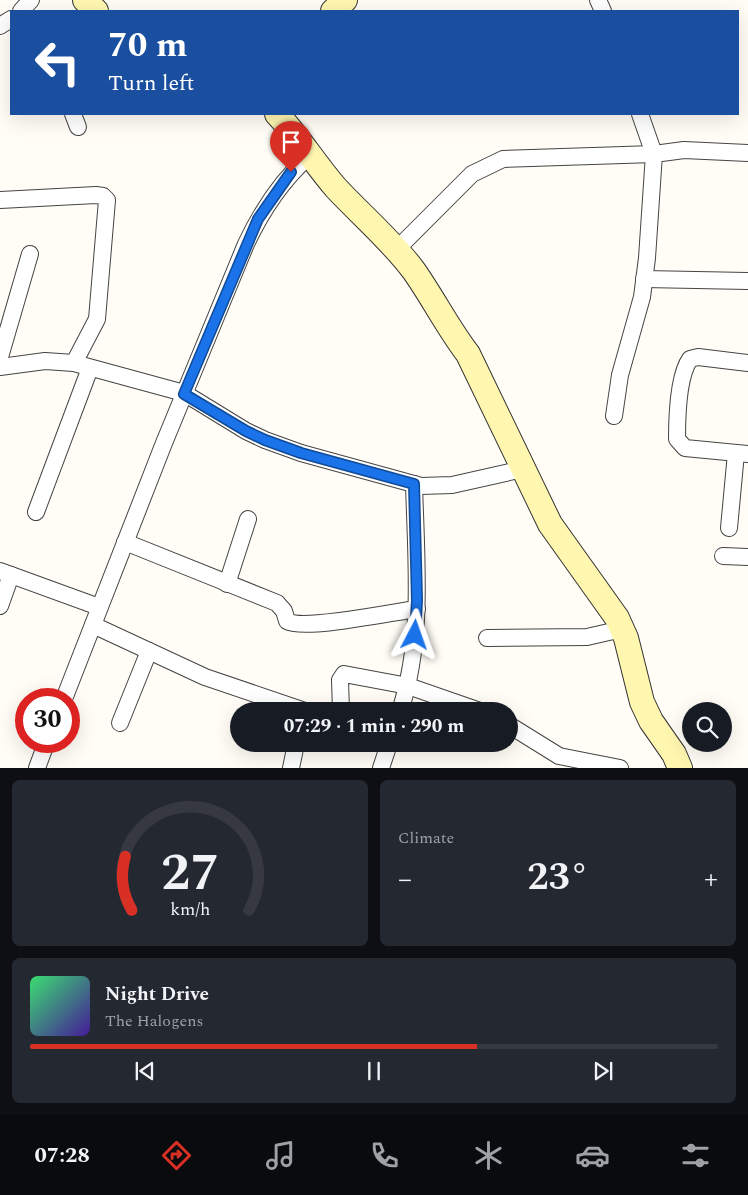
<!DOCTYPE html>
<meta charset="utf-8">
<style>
:root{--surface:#171b24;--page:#242831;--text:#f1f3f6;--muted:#9ea1a6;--line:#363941;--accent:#d93025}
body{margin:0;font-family:Spectral,serif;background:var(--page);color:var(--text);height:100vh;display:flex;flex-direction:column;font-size:19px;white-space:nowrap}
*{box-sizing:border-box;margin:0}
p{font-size:16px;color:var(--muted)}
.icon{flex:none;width:28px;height:28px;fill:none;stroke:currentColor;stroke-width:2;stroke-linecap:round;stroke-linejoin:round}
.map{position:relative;height:768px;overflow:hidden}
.details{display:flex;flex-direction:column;gap:12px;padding:12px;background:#0d0f14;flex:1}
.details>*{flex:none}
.guide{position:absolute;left:10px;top:10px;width:729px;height:105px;border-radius:0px;box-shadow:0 5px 20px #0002;background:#1a4fa0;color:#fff;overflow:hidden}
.buttons{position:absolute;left:682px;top:702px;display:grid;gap:10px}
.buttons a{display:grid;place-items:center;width:50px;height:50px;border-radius:50%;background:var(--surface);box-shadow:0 5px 20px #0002;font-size:25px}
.speed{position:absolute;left:15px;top:688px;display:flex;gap:10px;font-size:25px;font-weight:700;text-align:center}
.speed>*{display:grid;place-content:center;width:65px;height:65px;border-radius:50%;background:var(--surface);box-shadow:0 5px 20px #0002;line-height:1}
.speed .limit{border:8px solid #d22;background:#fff;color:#111}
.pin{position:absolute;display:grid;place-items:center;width:42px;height:42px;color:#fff;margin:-51px -21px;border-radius:50% 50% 50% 0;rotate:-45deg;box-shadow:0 0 5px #0007}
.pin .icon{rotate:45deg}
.me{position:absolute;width:55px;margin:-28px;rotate:4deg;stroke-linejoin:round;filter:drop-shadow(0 0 4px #0008)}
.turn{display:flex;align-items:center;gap:18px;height:105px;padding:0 15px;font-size:22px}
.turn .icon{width:65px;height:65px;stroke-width:2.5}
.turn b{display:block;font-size:35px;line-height:42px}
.big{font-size:38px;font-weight:700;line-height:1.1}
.details .widget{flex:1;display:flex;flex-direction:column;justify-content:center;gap:8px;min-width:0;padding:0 18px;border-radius:8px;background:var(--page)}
.details .dial{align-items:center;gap:0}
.dial svg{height:130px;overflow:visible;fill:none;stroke:var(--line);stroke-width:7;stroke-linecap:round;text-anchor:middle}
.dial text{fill:var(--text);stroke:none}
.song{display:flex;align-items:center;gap:15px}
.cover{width:60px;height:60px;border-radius:8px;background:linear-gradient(135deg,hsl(140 70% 55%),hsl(260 70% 35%))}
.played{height:5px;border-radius:2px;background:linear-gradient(90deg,var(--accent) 65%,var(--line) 65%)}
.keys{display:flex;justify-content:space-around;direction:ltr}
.heat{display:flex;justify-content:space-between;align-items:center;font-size:28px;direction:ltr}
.details .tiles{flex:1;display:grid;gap:12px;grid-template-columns:1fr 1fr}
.widget:last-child{grid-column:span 2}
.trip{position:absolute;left:230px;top:702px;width:288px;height:50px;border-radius:25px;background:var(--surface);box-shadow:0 5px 20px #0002;font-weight:700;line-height:50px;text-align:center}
.tab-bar{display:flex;height:80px;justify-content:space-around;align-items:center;background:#090b0e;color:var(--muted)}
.tab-bar .icon{width:35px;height:35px}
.tab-bar .current{color:var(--accent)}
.tab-bar b{font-size:22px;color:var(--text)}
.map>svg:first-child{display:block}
</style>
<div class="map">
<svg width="748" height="768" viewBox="0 0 748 768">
<rect width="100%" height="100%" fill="#fffdf5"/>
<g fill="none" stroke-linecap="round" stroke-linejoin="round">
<defs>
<g id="street">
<polyline points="598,0 603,11"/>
<polyline points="21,11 31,0"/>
<polyline points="0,26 11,19"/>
<polyline points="73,114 78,127"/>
<polyline points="0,200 96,195 103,196 107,200 97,319 74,363"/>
<polyline points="396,250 472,174 503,159 654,154 684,150 748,153"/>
<polyline points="644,279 748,281"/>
<polyline points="0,357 30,254"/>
<path d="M748 363 698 357 690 359C678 376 677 419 677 439L685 448 748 454"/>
<polyline points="0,367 45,361 74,363 184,393 246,431 265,440 301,453 421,486 452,485 523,469"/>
<polyline points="614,416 620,375 642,297 647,258 654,154 640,114"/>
<polyline points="36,512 90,368"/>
<polyline points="729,528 736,453"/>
<path d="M125 542 277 603 284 611 287 621C303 631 393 612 417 609"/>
<polyline points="723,556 748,557"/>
<polyline points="0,571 99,607"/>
<polyline points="227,584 248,519"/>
<polyline points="0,606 11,575"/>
<polyline points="93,625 205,677 305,711"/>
<polyline points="487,638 587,637 622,629"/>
<path d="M64 699 164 443 246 244C262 210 281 181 309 156"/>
<polyline points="341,711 340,680 344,674 408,686 480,711"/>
<path d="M400 711C424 638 416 560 414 484"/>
<polyline points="120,723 149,651"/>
<polyline points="509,725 559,756 620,768"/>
<polyline points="37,768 47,741"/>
<polyline points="291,768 296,744"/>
<polyline points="381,768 389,744"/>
</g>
<g id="secondary">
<polyline points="85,0 96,11"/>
<polyline points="333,11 345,0"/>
<path d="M277 114C299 137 315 164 336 188 362 216 392 241 414 271 433 298 448 328 468 354L550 524 617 618 626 638 642 702 651 721 674 754 680 768"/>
</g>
</defs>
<use href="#street" stroke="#444" stroke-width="18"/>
<use href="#secondary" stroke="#333" stroke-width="26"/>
<use href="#street" stroke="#fff" stroke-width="16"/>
<use href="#secondary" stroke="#fff6b0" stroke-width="24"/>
</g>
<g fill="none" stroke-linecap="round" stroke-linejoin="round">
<defs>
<polyline id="route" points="291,172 258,219 184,394 246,431 265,440 301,453 414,484 417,600 415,635"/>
</defs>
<use href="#route" stroke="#114b97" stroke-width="12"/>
<use href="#route" stroke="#1a73e8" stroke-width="9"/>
</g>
</svg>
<div class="buttons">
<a><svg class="icon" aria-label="search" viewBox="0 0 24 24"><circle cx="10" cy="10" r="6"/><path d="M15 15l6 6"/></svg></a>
</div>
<div class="speed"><div class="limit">30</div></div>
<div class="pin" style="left:291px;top:172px;background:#d93025"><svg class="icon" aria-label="arrive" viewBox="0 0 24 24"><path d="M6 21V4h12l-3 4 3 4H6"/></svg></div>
<svg class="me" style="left:415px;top:635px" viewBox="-20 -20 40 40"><path d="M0-17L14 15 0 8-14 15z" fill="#1a73e8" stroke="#fff" stroke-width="4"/></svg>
<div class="trip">07:29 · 1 min · 290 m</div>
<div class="guide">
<div class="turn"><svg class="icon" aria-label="left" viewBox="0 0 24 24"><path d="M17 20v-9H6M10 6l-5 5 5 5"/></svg><div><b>70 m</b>Turn left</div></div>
</div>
</div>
<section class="details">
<div class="tiles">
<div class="widget dial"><svg viewBox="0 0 100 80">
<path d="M14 69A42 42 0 1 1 86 69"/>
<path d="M14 69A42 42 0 0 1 10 36" stroke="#d93025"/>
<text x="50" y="56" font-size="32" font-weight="700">27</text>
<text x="50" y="72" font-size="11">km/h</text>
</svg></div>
<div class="widget"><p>Climate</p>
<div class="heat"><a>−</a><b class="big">23°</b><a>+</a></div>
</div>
<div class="widget">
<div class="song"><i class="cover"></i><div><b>Night Drive</b><p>The Halogens</p></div></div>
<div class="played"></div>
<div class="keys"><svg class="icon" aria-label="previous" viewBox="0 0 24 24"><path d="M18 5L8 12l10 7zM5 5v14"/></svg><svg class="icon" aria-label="pause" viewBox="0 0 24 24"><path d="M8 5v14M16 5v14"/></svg><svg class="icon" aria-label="next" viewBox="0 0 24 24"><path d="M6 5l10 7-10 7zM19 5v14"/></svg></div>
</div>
</div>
</section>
<nav class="tab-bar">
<b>07:28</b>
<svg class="icon current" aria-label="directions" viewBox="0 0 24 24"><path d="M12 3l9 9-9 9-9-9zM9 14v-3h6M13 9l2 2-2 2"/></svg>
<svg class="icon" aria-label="music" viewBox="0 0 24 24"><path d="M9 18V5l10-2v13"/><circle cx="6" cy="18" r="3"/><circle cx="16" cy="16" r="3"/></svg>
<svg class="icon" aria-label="phone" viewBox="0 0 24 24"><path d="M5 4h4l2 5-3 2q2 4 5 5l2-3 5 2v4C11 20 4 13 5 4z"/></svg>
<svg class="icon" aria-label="climate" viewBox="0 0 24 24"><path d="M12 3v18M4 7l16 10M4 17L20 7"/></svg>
<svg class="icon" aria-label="car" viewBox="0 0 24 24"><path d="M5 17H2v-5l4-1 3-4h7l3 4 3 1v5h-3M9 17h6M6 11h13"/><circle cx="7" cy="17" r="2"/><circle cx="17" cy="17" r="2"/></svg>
<svg class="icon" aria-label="filters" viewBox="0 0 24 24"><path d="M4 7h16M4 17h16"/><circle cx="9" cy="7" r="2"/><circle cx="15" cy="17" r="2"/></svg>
</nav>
